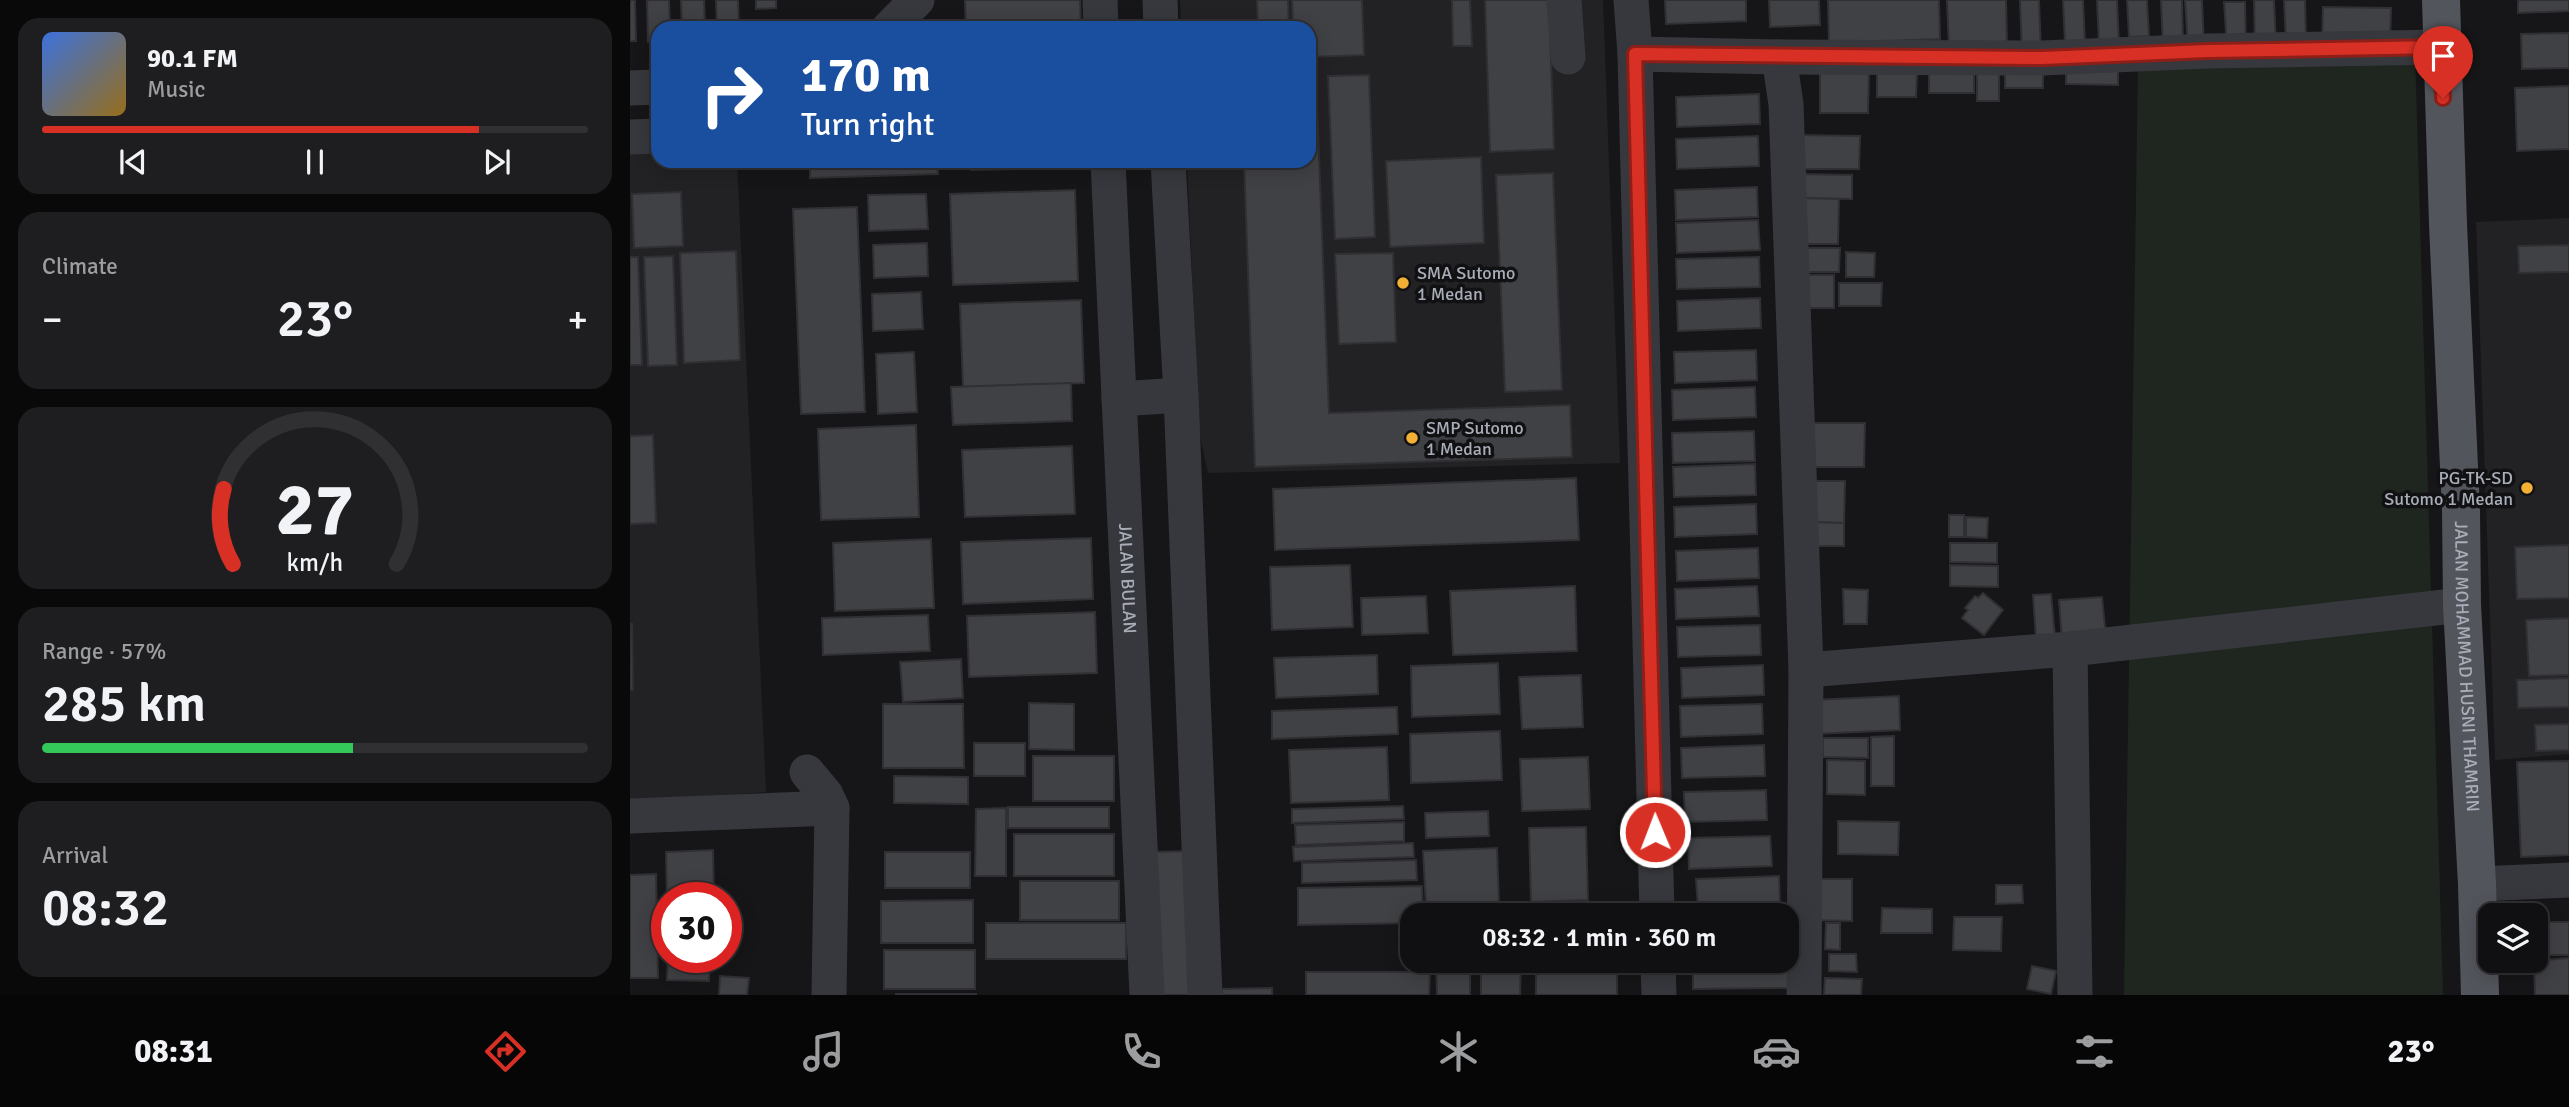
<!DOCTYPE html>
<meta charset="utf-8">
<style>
:root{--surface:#101012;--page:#1e1e20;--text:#f1f3f6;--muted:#9c9d9f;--line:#303032;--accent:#d93025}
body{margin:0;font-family:Signika,sans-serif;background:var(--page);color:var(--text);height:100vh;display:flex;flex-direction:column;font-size:26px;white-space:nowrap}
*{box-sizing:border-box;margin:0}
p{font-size:23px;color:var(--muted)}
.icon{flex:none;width:38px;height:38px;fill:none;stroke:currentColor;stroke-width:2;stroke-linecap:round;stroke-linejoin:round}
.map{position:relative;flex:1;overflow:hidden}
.side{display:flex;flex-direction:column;gap:18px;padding:18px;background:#09090a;width:630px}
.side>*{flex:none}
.banner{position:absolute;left:21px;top:21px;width:665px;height:147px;border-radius:21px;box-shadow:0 4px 18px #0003,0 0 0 2px var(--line);background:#1a4fa0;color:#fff;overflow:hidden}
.tools{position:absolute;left:1848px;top:903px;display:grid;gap:14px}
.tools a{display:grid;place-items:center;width:70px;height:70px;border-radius:14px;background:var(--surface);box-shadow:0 4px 18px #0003,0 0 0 2px var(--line);font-size:35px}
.speed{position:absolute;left:21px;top:882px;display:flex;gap:14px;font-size:35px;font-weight:700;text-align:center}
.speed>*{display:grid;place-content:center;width:91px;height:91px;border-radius:50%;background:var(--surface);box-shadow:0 4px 18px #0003,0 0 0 2px var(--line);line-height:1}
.speed .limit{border:10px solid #d22;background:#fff;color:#111}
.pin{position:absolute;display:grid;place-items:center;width:60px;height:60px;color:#fff;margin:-72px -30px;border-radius:50% 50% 50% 0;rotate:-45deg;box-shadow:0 0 7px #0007}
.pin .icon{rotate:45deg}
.me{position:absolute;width:77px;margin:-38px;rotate:359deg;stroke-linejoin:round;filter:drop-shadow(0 0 5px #0008)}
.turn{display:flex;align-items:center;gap:24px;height:147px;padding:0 35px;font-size:32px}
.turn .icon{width:91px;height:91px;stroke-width:2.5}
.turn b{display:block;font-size:49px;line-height:60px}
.big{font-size:52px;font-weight:600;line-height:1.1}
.side .widget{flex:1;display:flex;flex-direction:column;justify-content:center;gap:10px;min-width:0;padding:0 24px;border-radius:21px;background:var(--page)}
.side .dial{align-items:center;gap:0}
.dial svg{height:182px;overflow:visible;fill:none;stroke:var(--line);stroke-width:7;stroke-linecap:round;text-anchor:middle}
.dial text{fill:var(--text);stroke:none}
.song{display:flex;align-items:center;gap:21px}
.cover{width:84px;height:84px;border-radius:10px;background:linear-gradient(135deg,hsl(220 70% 55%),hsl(40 70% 35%))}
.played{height:7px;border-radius:4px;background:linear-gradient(90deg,var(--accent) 80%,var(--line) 80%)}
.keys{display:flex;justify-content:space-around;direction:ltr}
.heat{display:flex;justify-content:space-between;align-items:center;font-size:38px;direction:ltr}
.charge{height:10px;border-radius:5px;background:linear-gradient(90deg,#34c759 57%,var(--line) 0)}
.trip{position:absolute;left:770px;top:903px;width:399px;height:70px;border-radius:21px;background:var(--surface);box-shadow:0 4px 18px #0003,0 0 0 2px var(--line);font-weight:600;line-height:70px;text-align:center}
.menu{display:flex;height:112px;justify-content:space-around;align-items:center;background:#060607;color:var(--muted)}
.menu .icon{width:49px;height:49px}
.menu .on{color:var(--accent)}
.menu b{font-size:32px;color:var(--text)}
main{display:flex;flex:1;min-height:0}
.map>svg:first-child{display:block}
</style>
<main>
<section class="side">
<div class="widget">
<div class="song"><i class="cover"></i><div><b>90.1 FM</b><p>Music</p></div></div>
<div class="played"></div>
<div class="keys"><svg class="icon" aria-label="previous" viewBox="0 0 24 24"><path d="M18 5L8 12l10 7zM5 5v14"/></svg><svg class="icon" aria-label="pause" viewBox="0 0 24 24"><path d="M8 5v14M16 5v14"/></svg><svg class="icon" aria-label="next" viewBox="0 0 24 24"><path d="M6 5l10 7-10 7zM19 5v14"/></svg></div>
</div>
<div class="widget"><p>Climate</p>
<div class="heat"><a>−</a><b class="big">23°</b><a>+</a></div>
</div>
<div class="widget dial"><svg viewBox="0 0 100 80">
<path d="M14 69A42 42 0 1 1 86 69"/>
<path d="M14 69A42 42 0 0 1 10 36" stroke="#d93025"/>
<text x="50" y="56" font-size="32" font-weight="700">27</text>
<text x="50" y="72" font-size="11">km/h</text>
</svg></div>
<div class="widget"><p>Range · 57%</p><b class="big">285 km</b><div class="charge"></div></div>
<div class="widget"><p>Arrival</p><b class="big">08:32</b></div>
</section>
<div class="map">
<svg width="1939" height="995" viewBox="0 0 1939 995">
<rect width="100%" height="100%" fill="#161618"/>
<g fill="#222225">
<polygon points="550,0 973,0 990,463 578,473 569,431 557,161 679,161 679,28 551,28"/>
<polygon points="28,144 28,161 107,161 136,792 0,801 0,145"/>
<polygon points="1939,218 1939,754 1865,760 1846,222"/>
</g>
<polygon fill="#1e261f" points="1785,52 1813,995 1494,995 1508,65"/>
<g fill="#404145" stroke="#303034" stroke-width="2">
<polygon points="0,0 5,0 6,41 0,41"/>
<polygon points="17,0 39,0 40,28 28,28 28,42 18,42"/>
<polygon points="51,0 74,0 75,28 52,28"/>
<polygon points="86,0 108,0 109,28 87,28"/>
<polygon points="126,0 146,0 146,8 126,9"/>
<polygon points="335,0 450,0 451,28 336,28"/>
<polygon points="627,0 658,0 659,27 628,27"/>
<polygon points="662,0 732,0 734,55 679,57 679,28 663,28"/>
<polygon points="822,0 840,0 842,46 823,46"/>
<polygon points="855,0 919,0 924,149 860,152"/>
<polygon points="1035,0 1116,0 1116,21 1036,24"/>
<polygon points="1139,0 1189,0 1190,25 1140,27"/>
<polygon points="1198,0 1309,0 1310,39 1199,43"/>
<polygon points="1317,0 1376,0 1377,46 1319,48"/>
<polygon points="1390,0 1409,0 1411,53 1392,54"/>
<polygon points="1433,0 1453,0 1455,43 1435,43"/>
<polygon points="1467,0 1487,0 1489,44 1469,44"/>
<polygon points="1497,0 1517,0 1519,36 1499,37"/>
<polygon points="1531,0 1552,0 1553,47 1533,48"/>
<polygon points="1555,0 1572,0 1574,47 1558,48"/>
<polygon points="1624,0 1644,0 1646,45 1625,46"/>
<polygon points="1654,0 1675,0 1676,41 1656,42"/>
<polygon points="1888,0 1939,0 1939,11 1888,13"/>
<polygon points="1594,2 1615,2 1616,47 1597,48"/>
<polygon points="1693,7 1761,8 1760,43 1692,42"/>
<polygon points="1939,33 1939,68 1892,69 1891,34"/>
<polygon points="1436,65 1488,66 1488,85 1436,84"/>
<rect x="1347" y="67" width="22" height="34"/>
<polygon points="1190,69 1239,70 1238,113 1190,113"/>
<polygon points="1375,69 1413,70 1413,88 1375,88"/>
<polygon points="1247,71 1287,71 1286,97 1247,97"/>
<polygon points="1299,71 1344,72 1344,93 1299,93"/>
<polygon points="739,75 745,237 705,239 698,76"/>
<polygon points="686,79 699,413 940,405 942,457 625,467 614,161 679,161 679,80"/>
<polygon points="1939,86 1939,149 1887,151 1885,88"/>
<polygon points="1129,94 1130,124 1047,127 1046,97"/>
<polygon points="1167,135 1230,136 1229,169 1167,169"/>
<polygon points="1128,136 1129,166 1047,169 1046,139"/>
<polygon points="851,157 854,243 760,247 756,161"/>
<polygon points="180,161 307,161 308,174 180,178"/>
<polygon points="340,161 426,161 426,168 341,170"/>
<polygon points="923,173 932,390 875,392 866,175"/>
<polygon points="1170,174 1222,175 1222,199 1169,198"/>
<polygon points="1127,187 1128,217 1046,220 1045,190"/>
<polygon points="445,190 448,281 323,285 320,194"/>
<polygon points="51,192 53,246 4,248 2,194"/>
<polygon points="296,194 298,229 239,231 238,195"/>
<polygon points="1169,198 1209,199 1208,244 1169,244"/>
<polygon points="227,207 235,412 171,414 163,209"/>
<polygon points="1128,220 1130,250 1047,253 1046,223"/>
<polygon points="297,243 298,276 244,278 243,245"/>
<polygon points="1939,245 1939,272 1889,273 1888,246"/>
<polygon points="1169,248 1210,248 1209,272 1169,272"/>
<polygon points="106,251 110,360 54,363 50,253"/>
<polygon points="1216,252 1245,253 1244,277 1216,277"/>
<polygon points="763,253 766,342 709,344 705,254"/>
<polygon points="43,256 47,365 18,366 14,257"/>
<polygon points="0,257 8,257 12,365 0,365"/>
<polygon points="1129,257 1130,287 1047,289 1046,259"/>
<rect x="1170" y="275" width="34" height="33"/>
<polygon points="1209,283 1252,283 1251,306 1209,306"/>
<polygon points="291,292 293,329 243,331 242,294"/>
<polygon points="1130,298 1131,328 1048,331 1047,301"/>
<polygon points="451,300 454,383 333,387 330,304"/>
<polygon points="1126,350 1127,380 1045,383 1044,352"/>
<polygon points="284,352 287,412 248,414 246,354"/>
<polygon points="441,383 442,421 323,425 321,387"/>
<polygon points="1125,387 1126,417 1043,420 1042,390"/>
<polygon points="1178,423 1235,423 1234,467 1178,467"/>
<polygon points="286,425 289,517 191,520 188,429"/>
<polygon points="1124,431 1125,461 1043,463 1042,433"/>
<polygon points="23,435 26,523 0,524 0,436"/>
<polygon points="442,446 445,514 335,517 332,450"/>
<polygon points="1125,464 1126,495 1044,497 1043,467"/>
<polygon points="946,478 949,540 645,550 643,489"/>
<polygon points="1180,481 1215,481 1214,523 1179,522"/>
<polygon points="1126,504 1127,534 1045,537 1044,507"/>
<rect x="1319" y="515" width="15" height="22"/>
<polygon points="1336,517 1358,518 1357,538 1336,537"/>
<polygon points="1179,522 1214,523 1214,546 1179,546"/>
<polygon points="461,538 463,599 333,604 331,542"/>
<polygon points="301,539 304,608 205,611 203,543"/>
<polygon points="1320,543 1367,543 1367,563 1320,562"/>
<polygon points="1939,545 1939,598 1887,599 1885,547"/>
<polygon points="1128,548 1129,578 1047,581 1046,551"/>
<polygon points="720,565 723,627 642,630 640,567"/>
<polygon points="1320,565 1368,566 1368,587 1320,586"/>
<polygon points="945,586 947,651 823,655 820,591"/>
<polygon points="1127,586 1129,616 1046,619 1045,589"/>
<polygon points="1213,589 1238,590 1237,624 1214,624"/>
<polygon points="1353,593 1373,610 1354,635 1332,618 1338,610 1335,608 1345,596 1348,598"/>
<polygon points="1421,594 1425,637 1406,638 1403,595"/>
<polygon points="796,596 798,633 732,635 731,598"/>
<polygon points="1472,597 1476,637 1432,641 1429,600"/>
<polygon points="465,612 467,673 339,677 337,616"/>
<polygon points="298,615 300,651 193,655 192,618"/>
<polygon points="1939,618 1939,675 1899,676 1896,620"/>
<polygon points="0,624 2,624 3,690 0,690"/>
<polygon points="1130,625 1131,655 1048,657 1047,627"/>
<polygon points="747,655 748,694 646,698 644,658"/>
<polygon points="331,659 333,698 273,702 270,662"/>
<polygon points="868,663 870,714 782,717 781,666"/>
<polygon points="1133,665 1134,695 1052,698 1051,668"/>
<polygon points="951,675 953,727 892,729 889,677"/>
<polygon points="1939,678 1939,707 1888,708 1887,680"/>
<polygon points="1269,696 1270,730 1184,734 1182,700"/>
<polygon points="399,703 444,704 444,750 399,749"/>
<polygon points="253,704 333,704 334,768 253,768"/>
<polygon points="1132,704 1133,734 1051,737 1050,706"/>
<polygon points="767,707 768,734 642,739 642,711"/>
<polygon points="1939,724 1939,750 1906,751 1905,725"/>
<polygon points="870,731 872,780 781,783 780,734"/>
<polygon points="1264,736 1264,786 1241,786 1241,737"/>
<polygon points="1193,738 1238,738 1238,758 1193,757"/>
<rect x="344" y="743" width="51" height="33"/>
<polygon points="1134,745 1135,776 1052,778 1051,748"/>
<polygon points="757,747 759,800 661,803 659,750"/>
<rect x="403" y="756" width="81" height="45"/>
<polygon points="958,757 960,809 892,811 890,759"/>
<polygon points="1197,760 1235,761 1235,795 1197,794"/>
<polygon points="1939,761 1939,855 1891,857 1887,762"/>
<polygon points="264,776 338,777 338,804 264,803"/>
<polygon points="1136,790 1137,820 1055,822 1054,792"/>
<polygon points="773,806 774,819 662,823 662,809"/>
<rect x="378" y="807" width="101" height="21"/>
<polygon points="376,808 376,876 345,876 346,809"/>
<polygon points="858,811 859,836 796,838 795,813"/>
<polygon points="1208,821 1269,822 1268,855 1208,854"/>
<polygon points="774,822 774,841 666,845 665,825"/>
<polygon points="956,827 958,900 901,902 899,828"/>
<rect x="384" y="834" width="100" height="42"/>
<polygon points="1140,836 1142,866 1059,869 1058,838"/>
<polygon points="783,843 784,857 664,861 663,847"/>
<polygon points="867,848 869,904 796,907 793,851"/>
<polygon points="83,850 84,898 37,898 37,900 36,852"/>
<polygon points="558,851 564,995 530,995 524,852"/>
<rect x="255" y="852" width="85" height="36"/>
<polygon points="786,860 787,880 672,883 672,863"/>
<polygon points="26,874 28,978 0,978 0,875"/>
<polygon points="1149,876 1150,906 1068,909 1066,879"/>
<polygon points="1182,879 1222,879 1222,921 1181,920"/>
<rect x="390" y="881" width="99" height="39"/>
<polygon points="1366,885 1392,885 1393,903 1366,904"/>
<polygon points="792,886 793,915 782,915 782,923 668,925 668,888"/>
<polygon points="343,900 343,943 251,943 251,901"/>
<polygon points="1252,908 1302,909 1302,933 1251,933"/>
<polygon points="1147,913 1147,915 1089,915"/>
<polygon points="1324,917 1372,917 1371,951 1323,950"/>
<rect x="1906" y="922" width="33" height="33"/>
<rect x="356" y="923" width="140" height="36"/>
<polygon points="1196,923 1210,923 1210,950 1195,949"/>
<rect x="254" y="950" width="91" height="39"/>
<polygon points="1199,954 1226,954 1227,972 1199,971"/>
<polygon points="38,957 80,957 79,981 37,980"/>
<polygon points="1939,958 1939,995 1905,995 1904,961"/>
<polygon points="806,961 840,961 840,995 807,995"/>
<polygon points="851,961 891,961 890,995 851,995"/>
<rect x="906" y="961" width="81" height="34"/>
<polygon points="1063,961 1157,961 1160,988 1063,989"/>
<polygon points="1402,966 1426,971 1421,994 1397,989"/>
<polygon points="676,972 800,972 799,995 676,995"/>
<polygon points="90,976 119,978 117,995 89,995"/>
<polygon points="1195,978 1232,979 1231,995 1194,995"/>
<polygon points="642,988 642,995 592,995 592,989"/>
<rect x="266" y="994" width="80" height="1"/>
</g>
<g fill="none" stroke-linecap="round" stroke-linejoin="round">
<g stroke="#37383d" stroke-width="35">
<polyline points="470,0 471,28"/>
<polyline points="530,0 531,28"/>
<polyline points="934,0 938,57"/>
<polyline points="1001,0 1005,54 1027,915"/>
<polyline points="259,28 287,0"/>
<polyline points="1005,54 1149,57 1156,104 1176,670 1174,995"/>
<polyline points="1149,57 1412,58 1578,51 1811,47"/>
<polyline points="0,88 28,87"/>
<polyline points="0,137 28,136"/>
<path id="s1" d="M478 161 517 995"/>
<polyline points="538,161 551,395 575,995"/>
<polyline points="489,399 551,395"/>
<polyline points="1440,649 1445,995"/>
<polyline points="1176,670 1440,649 1832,605"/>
<polyline points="177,772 196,795 202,808 199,995"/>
<polyline points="0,816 202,808"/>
<polyline points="1847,884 1939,880"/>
<polyline points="1028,961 1029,995"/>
</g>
<path stroke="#53555c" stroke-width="38" id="s2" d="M1811 0 1818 224 1831 511 1832 605 1847 884 1850 995"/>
</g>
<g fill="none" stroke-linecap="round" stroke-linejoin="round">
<defs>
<polyline id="route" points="1025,832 1005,54 1412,58 1578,51 1811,47 1813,98"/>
</defs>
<use href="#route" stroke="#8d1f18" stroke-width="18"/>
<use href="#route" stroke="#d93025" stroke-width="12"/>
</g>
<g fill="#f2b134" stroke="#111113" stroke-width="2.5">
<circle cx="773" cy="283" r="7"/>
<circle cx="782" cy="438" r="7"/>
<circle cx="1897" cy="488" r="7"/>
</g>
<g text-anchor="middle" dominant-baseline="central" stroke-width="7" stroke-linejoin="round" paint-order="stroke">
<g font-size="18" fill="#a8adb8" stroke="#111113" text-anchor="start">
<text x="787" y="273">SMA Sutomo<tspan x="787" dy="21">1 Medan</tspan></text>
<text x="796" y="428">SMP Sutomo<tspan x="796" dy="21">1 Medan</tspan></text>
<text x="1883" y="478" text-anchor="end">PG-TK-SD<tspan x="1883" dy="21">Sutomo 1 Medan</tspan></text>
</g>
<g font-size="18" fill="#a8adb8" stroke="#111113">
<text stroke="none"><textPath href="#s1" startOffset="418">JALAN BULAN</textPath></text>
<text stroke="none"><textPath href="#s2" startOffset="667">JALAN MOHAMMAD HUSNI THAMRIN</textPath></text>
</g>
</g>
</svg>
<div class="tools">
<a><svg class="icon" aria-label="layers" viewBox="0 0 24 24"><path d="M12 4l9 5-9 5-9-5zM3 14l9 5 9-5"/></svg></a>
</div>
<div class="speed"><div class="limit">30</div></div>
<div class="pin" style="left:1813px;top:98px;background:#d93025"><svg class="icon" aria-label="arrive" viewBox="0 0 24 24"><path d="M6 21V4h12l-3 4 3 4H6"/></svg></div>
<svg class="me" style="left:1025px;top:832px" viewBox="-20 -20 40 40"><circle r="17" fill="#d93025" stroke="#fff" stroke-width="3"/><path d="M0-11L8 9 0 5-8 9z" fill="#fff"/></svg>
<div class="trip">08:32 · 1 min · 360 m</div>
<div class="banner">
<div class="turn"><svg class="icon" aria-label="right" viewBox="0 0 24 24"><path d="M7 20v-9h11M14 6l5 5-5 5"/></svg><div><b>170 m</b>Turn right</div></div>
</div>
</div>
</main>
<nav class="menu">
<b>08:31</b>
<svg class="icon on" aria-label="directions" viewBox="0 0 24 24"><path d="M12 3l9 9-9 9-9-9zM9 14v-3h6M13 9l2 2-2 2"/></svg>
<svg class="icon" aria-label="music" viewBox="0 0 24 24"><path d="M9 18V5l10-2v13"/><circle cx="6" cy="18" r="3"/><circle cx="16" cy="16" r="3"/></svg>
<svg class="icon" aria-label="phone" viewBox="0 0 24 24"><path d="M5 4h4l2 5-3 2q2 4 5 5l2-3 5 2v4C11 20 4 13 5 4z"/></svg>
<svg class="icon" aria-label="climate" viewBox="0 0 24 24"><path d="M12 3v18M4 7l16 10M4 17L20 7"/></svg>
<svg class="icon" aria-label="car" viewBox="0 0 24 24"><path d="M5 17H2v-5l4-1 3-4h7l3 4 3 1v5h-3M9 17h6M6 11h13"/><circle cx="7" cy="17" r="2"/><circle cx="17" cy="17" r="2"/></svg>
<svg class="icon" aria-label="filters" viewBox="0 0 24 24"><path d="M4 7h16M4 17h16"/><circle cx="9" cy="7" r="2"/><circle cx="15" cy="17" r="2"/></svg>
<b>23°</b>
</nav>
